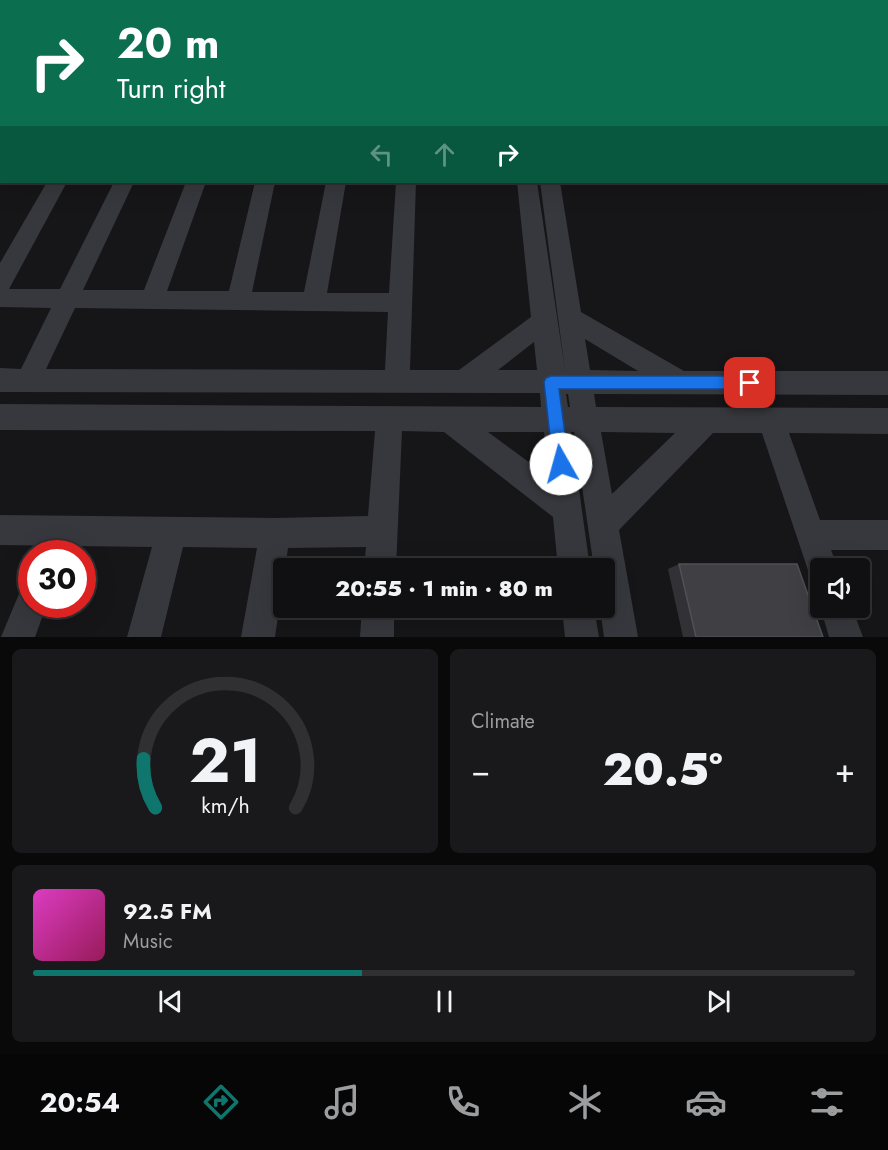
<!DOCTYPE html>
<meta charset="utf-8">
<style>
:root{--surface:#101012;--page:#19191b;--text:#f1f3f6;--muted:#9c9d9f;--line:#303032;--accent:#0f766e}
body{margin:0;font-family:Jost,sans-serif;background:var(--page);color:var(--text);height:100vh;display:flex;flex-direction:column;font-size:22px;white-space:nowrap}
*{box-sizing:border-box;margin:0}
p{font-size:20px;color:var(--muted)}
.icon{flex:none;width:33px;height:33px;fill:none;stroke:currentColor;stroke-width:2;stroke-linecap:round;stroke-linejoin:round}
.map{position:relative;height:637px;overflow:hidden}
.details{display:flex;flex-direction:column;gap:12px;padding:12px;background:#09090a;flex:1}
.details>*{flex:none}
.hud{position:absolute;left:0px;top:0px;width:888px;height:183px;box-shadow:0 6px 24px #0002,0 0 0 2px var(--line);background:#0b6e4f;color:#fff;overflow:hidden}
.buttons{position:absolute;left:810px;top:558px;display:grid;gap:12px}
.buttons a{display:grid;place-items:center;width:60px;height:60px;border-radius:6px;background:var(--surface);box-shadow:0 6px 24px #0002,0 0 0 2px var(--line);font-size:30px}
.speed{position:absolute;left:18px;top:540px;display:flex;gap:12px;font-size:30px;font-weight:700;text-align:center}
.speed>*{display:grid;place-content:center;width:78px;height:78px;border-radius:50%;background:var(--surface);box-shadow:0 6px 24px #0002,0 0 0 2px var(--line);line-height:1}
.speed .limit{border:9px solid #d22;background:#fff;color:#111}
.pin{position:absolute;display:grid;place-items:center;width:51px;height:51px;color:#fff;margin:-26px;border-radius:12px;box-shadow:0 3px 9px #0006}
.me{position:absolute;width:66px;margin:-33px;rotate:353deg;stroke-linejoin:round;filter:drop-shadow(0 0 4px #0008)}
.turn{display:flex;align-items:center;gap:21px;height:126px;padding:0 18px;font-size:27px}
.turn .icon{width:78px;height:78px;stroke-width:2.5}
.turn b{display:block;font-size:42px;line-height:51px}
.lanes{display:flex;align-items:center;height:57px;padding:0 18px;background:#0003;justify-content:center;gap:30px;direction:ltr}
.lanes .off{opacity:.35}
.big{font-size:45px;font-weight:800;line-height:1.1}
.details .card{flex:1;display:flex;flex-direction:column;justify-content:center;gap:9px;min-width:0;padding:0 21px;border-radius:9px;background:var(--page)}
.details .dial{align-items:center;gap:0}
.dial svg{height:156px;overflow:visible;fill:none;stroke:var(--line);stroke-width:7;stroke-linecap:round;text-anchor:middle}
.dial text{fill:var(--text);stroke:none}
.song{display:flex;align-items:center;gap:18px}
.cover{width:72px;height:72px;border-radius:9px;background:linear-gradient(135deg,hsl(310 70% 55%),hsl(330 70% 35%))}
.played{height:6px;border-radius:3px;background:linear-gradient(90deg,var(--accent) 40%,var(--line) 40%)}
.keys{display:flex;justify-content:space-around;direction:ltr}
.heat{display:flex;justify-content:space-between;align-items:center;font-size:33px;direction:ltr}
.details .tiles{flex:1;display:grid;gap:12px;grid-template-columns:1fr 1fr}
.card:last-child{grid-column:span 2}
.trip{position:absolute;left:273px;top:558px;width:342px;height:60px;border-radius:6px;background:var(--surface);box-shadow:0 6px 24px #0002,0 0 0 2px var(--line);font-weight:800;line-height:60px;text-align:center}
.tabs{display:flex;height:96px;justify-content:space-around;align-items:center;background:#060607;color:var(--muted)}
.tabs .icon{width:42px;height:42px}
.tabs .selected{color:var(--accent)}
.tabs b{font-size:27px;color:var(--text)}
.map>svg:first-child{display:block}
</style>
<div class="map">
<svg width="888" height="637" viewBox="0 0 888 637">
<rect width="100%" height="100%" fill="#161618"/>
<g fill="none" stroke-linecap="round" stroke-linejoin="round">
<g fill="#37383d" fill-rule="evenodd">
<polygon points="0,0 9,0 2,2 0,7"/>
<rect x="205" y="0" width="14" height="2"/>
<polygon points="401,0 415,0 416,2 402,2"/>
<polygon points="493,0 507,0 508,2 494,2"/>
<rect x="511" y="0" width="14" height="2"/>
<rect x="0" y="20" width="2" height="10"/>
<polygon points="0,72 2,72 0,84"/>
<rect x="0" y="125" width="2" height="12"/>
<polygon points="0,155 2,155 0,170"/>
<path d="M47 182H67L9 289H60L114 182H134L83 290H144L186 182H206L167 291H229L255 182H275L252 292H304L326 182H346L327 293H389L396 182H416L410 370H459L531 317 517 182H537L565 370 540 182H560L581 312 684 371H888V395L594 394 596 407 888 408V434L789 433 820 520H888V550H831L838 568H820V583L811 579 762 433H713L619 530 638 637H604L600 608H604V568H594L574 432H571L590 568H558L553 517 444 432 402 431 396 568H364L366 547 288 548 275 637H241L257 548 183 547 161 637H127L152 547 0 545V515L275 518 368 516 375 431 0 430V404L541 407 540 393 0 392V368L21 369 51 308 0 307V263ZM75 308 388 312 385 370 46 369ZM585 339 638 371 590 370ZM534 342 537 370H498ZM566 394H568L570 407H568ZM488 432H544L549 477ZM601 432 675 433 612 494Z"/>
<polygon points="32,584 32,604 47,604 35,637 1,637 21,589"/>
<polygon points="820,606 852,608 863,637 829,637"/>
<polygon points="362,608 394,608 394,637 360,637"/>
<polygon points="562,608 594,608 599,637 565,637"/>
</g>
</g>
<polygon fill="#323236" points="679,564 823,637 683,637 668,569"/>
<polygon fill="#3f3f44" stroke="#4f5156" stroke-width="1.5" points="679,564 797,564 823,637 696,637"/>
<polygon fill="#1a73e8" stroke="#114b97" stroke-width="1.5" points="551,376 750,376 756,378 758,383 756,387 750,389 559,389 569,464 567,470 561,472 555,470 553,464 544,382 546,378"/>
</svg>
<div class="buttons">
<a><svg class="icon" aria-label="sound" viewBox="0 0 24 24"><path d="M4 9h4l5-4v14l-5-4H4zM17 9q2 3 0 6"/></svg></a>
</div>
<div class="speed"><div class="limit">30</div></div>
<div class="pin" style="left:750px;top:383px;background:#d93025"><svg class="icon" aria-label="arrive" viewBox="0 0 24 24"><path d="M6 21V4h12l-3 4 3 4H6"/></svg></div>
<svg class="me" style="left:561px;top:464px" viewBox="-20 -20 40 40"><circle r="19" fill="#fff"/><path d="M0-13L10 11 0 6-10 11z" fill="#1a73e8"/></svg>
<div class="trip">20:55 · 1 min · 80 m</div>
<div class="hud">
<div class="turn"><svg class="icon" aria-label="right" viewBox="0 0 24 24"><path d="M7 20v-9h11M14 6l5 5-5 5"/></svg><div><b>20 m</b>Turn right</div></div>
<div class="lanes"><svg class="icon off" aria-label="left" viewBox="0 0 24 24"><path d="M17 20v-9H6M10 6l-5 5 5 5"/></svg><svg class="icon off" aria-label="ahead" viewBox="0 0 24 24"><path d="M12 20V5M6 11l6-6 6 6"/></svg><svg class="icon" aria-label="right" viewBox="0 0 24 24"><path d="M7 20v-9h11M14 6l5 5-5 5"/></svg></div>
</div>
</div>
<section class="details">
<div class="tiles">
<div class="card dial"><svg viewBox="0 0 100 80">
<path d="M14 69A42 42 0 1 1 86 69"/>
<path d="M14 69A42 42 0 0 1 8 44" stroke="#0f766e"/>
<text x="50" y="56" font-size="32" font-weight="700">21</text>
<text x="50" y="72" font-size="11">km/h</text>
</svg></div>
<div class="card"><p>Climate</p>
<div class="heat"><a>−</a><b class="big">20.5°</b><a>+</a></div>
</div>
<div class="card">
<div class="song"><i class="cover"></i><div><b>92.5 FM</b><p>Music</p></div></div>
<div class="played"></div>
<div class="keys"><svg class="icon" aria-label="previous" viewBox="0 0 24 24"><path d="M18 5L8 12l10 7zM5 5v14"/></svg><svg class="icon" aria-label="pause" viewBox="0 0 24 24"><path d="M8 5v14M16 5v14"/></svg><svg class="icon" aria-label="next" viewBox="0 0 24 24"><path d="M6 5l10 7-10 7zM19 5v14"/></svg></div>
</div>
</div>
</section>
<nav class="tabs">
<b>20:54</b>
<svg class="icon selected" aria-label="directions" viewBox="0 0 24 24"><path d="M12 3l9 9-9 9-9-9zM9 14v-3h6M13 9l2 2-2 2"/></svg>
<svg class="icon" aria-label="music" viewBox="0 0 24 24"><path d="M9 18V5l10-2v13"/><circle cx="6" cy="18" r="3"/><circle cx="16" cy="16" r="3"/></svg>
<svg class="icon" aria-label="phone" viewBox="0 0 24 24"><path d="M5 4h4l2 5-3 2q2 4 5 5l2-3 5 2v4C11 20 4 13 5 4z"/></svg>
<svg class="icon" aria-label="climate" viewBox="0 0 24 24"><path d="M12 3v18M4 7l16 10M4 17L20 7"/></svg>
<svg class="icon" aria-label="car" viewBox="0 0 24 24"><path d="M5 17H2v-5l4-1 3-4h7l3 4 3 1v5h-3M9 17h6M6 11h13"/><circle cx="7" cy="17" r="2"/><circle cx="17" cy="17" r="2"/></svg>
<svg class="icon" aria-label="filters" viewBox="0 0 24 24"><path d="M4 7h16M4 17h16"/><circle cx="9" cy="7" r="2"/><circle cx="15" cy="17" r="2"/></svg>
</nav>
